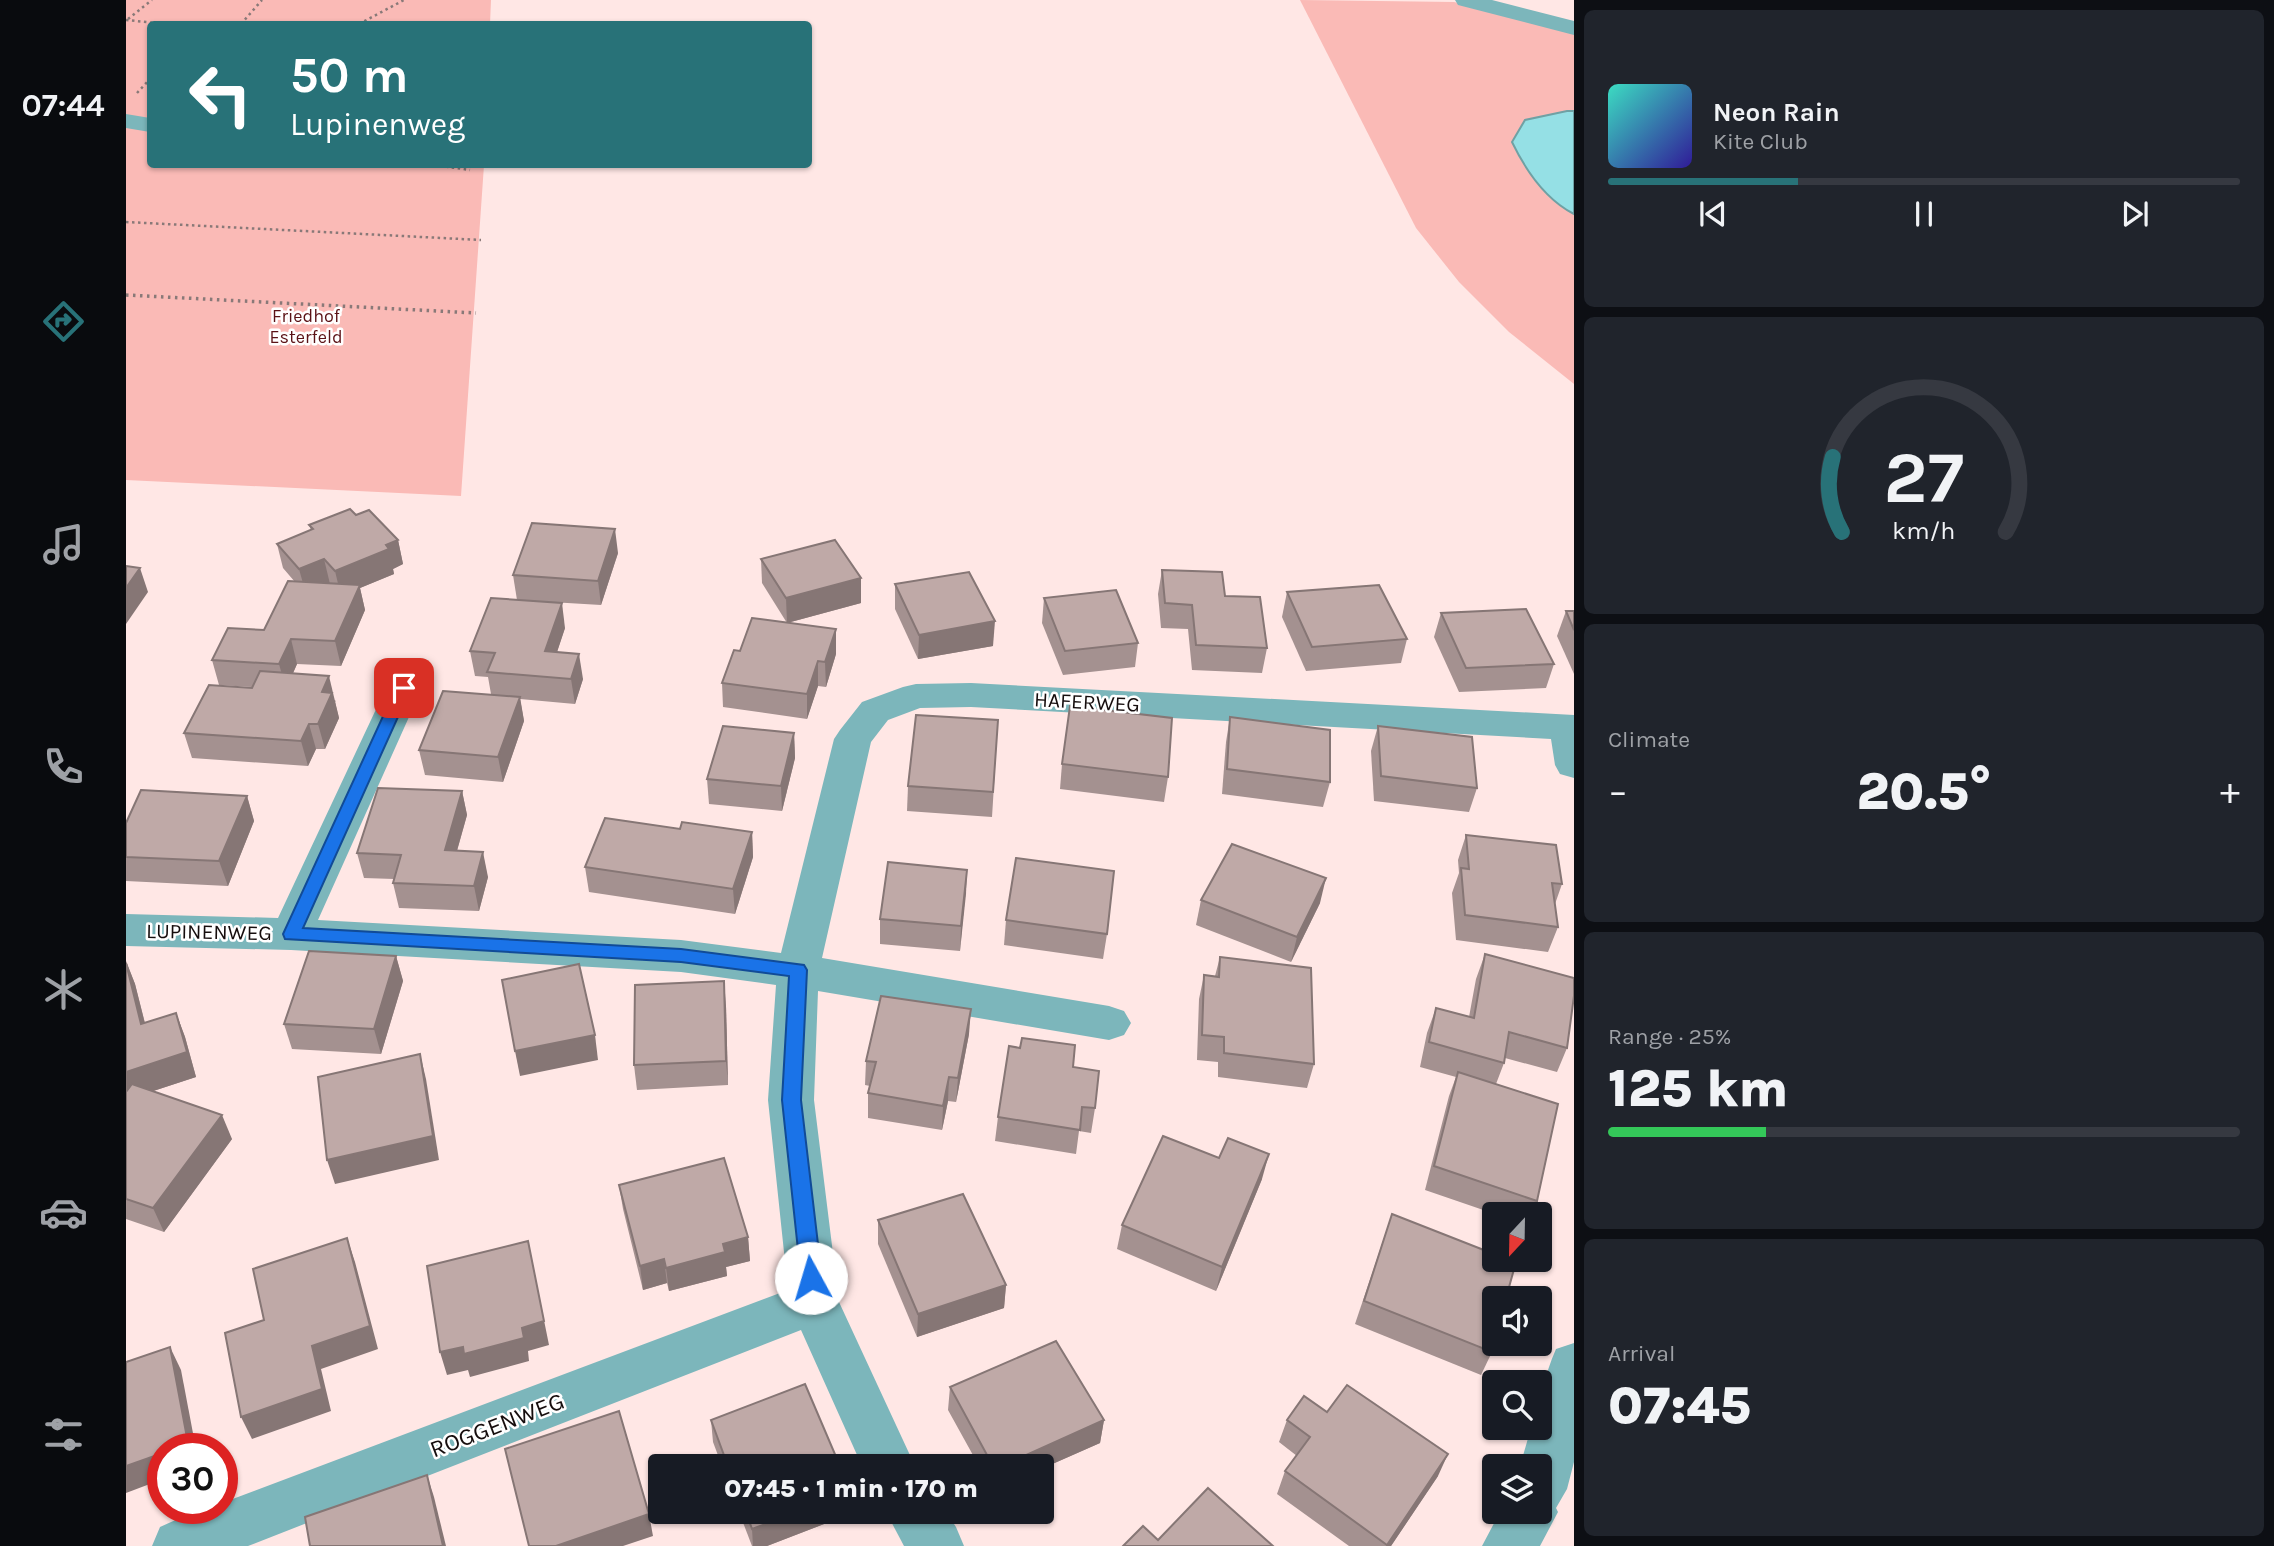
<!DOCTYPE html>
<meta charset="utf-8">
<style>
:root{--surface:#171b24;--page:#20242c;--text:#f1f3f6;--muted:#9ea1a6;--line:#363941;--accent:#287278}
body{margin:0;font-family:Karla,sans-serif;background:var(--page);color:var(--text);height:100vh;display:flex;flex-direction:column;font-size:26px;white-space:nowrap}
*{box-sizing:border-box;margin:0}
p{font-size:23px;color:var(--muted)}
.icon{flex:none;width:38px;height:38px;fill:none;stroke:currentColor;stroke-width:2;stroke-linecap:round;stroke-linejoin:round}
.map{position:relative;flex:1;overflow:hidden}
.side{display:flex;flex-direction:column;gap:10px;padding:10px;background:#0d0f14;width:700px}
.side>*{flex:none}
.hud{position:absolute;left:21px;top:21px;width:665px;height:147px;border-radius:7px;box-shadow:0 2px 5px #0004;background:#287278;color:#fff;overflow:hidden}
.needle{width:46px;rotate:202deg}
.tools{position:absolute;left:1356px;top:1202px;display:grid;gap:14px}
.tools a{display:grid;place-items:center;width:70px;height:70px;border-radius:7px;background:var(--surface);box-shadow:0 2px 5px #0004;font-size:35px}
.speed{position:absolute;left:21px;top:1433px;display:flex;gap:14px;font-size:35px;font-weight:700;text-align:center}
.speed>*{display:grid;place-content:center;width:91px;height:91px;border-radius:50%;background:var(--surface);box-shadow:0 2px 5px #0004;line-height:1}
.speed .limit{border:10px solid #d22;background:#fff;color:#111}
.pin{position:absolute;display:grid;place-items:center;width:60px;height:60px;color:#fff;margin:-30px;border-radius:14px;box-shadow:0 4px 10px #0006}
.me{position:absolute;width:77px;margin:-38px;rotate:354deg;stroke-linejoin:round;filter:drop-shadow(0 0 5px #0008)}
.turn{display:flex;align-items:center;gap:24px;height:147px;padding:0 28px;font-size:32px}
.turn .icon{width:91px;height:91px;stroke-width:2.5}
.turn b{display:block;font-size:49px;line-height:60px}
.big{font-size:52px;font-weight:800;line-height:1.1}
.side .card{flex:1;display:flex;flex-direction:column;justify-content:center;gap:10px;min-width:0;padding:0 24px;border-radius:10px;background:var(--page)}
.side .dial{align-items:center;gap:0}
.dial svg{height:182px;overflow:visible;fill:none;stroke:var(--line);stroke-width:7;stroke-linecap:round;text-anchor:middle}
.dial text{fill:var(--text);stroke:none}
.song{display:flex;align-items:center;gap:21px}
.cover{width:84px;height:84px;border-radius:10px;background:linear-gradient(135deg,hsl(170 70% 55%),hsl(250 70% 35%))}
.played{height:7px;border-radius:4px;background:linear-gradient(90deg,var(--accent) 30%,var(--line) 30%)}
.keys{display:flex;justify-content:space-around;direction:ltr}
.heat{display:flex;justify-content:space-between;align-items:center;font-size:38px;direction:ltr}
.charge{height:10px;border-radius:5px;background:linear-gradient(90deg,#34c759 25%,var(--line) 0)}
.trip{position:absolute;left:522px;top:1454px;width:406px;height:70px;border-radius:7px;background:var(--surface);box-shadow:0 2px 5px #0004;font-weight:800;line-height:70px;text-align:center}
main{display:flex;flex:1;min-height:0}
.tab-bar{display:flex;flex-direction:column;width:126px;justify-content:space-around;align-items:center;background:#090b0e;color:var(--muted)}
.tab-bar .icon{width:49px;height:49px}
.tab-bar .selected{color:var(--accent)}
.tab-bar b{font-size:32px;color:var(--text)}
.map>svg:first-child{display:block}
</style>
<main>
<nav class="tab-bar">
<b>07:44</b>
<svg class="icon selected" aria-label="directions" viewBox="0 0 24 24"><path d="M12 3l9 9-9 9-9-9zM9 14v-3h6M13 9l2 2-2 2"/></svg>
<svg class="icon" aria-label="music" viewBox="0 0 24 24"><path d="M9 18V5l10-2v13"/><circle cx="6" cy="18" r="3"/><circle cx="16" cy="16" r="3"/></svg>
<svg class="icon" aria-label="phone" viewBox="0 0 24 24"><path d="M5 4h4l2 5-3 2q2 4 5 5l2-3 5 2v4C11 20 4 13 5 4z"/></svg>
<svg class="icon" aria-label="climate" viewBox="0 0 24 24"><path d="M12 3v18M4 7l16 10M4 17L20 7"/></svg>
<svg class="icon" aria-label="car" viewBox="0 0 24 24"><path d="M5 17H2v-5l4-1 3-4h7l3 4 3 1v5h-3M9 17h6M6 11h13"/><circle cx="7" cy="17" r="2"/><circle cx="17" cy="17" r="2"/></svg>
<svg class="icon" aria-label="filters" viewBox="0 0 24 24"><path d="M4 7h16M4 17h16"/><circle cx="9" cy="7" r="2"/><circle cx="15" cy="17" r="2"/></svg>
</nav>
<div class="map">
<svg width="1448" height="1546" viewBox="0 0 1448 1546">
<rect width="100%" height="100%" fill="#ffe7e5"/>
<g fill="#fabab6">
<polygon points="0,0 365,0 364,24 24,24 24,164 358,165 335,496 0,480"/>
<polygon points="1174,0 1328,2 1448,33 1448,384 1383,332 1333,282 1290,228"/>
</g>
<path fill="#95e0e5" stroke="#6fa1a4" stroke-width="2" d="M1441 111H1448V214C1419 199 1400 171 1386 142L1399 120Z"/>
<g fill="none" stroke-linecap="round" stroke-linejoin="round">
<g stroke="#897978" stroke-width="2.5" stroke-dasharray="2.5 3.5" stroke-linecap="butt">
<polyline points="2,19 26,0"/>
<polyline points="0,20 39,24"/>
<polyline points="115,24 136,0"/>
<polyline points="233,24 278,0"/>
<polyline points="11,93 24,79"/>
<polyline points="302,164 344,170"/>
<polyline points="0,222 355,240"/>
</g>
<polyline stroke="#897978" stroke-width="3.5" stroke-dasharray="2.5 4.5" stroke-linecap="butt" points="0,295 350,313"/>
<g fill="#7cb6bb" fill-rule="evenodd">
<polygon points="1329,0 1366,0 1448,21 1448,35 1332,5"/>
<polygon points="0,114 24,118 24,132 0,128"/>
<path d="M278 676 291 679 296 688 192 920 555 940 655 953 708 739 714 730 736 702 777 687 790 684 845 683 1448 715V778L1434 774 1429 765 1425 739 845 707 794 708 762 720 745 742 696 958 983 1006 998 1011 1005 1023 998 1035 983 1040 692 991 688 1100 713 1302 789 1466H736L675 1330 122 1546H26L34 1527C54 1518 74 1508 96 1508V1503L662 1290 642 1100 650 985 555 972 165 950 0 946V914L152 918 260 688 265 679Z"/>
<path d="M1448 1343V1462L1441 1489 1430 1508 1432 1512 1414 1546H1356L1374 1512H1414V1466H1394L1405 1428H1414C1414 1399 1418 1376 1430 1349Z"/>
<polygon points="760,1512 820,1512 830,1527 838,1546 778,1546"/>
</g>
</g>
<g fill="#a49190">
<polygon points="230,515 272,540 277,564 267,569 268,574 234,588 239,610 215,666 171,664 167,673 210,701 209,702 213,718 199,749 190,749 182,766 66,758 58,733 126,687 93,685 86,660 138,630 169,582 157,568 151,544 185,530 183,525"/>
<polygon points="492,553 475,605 391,600 387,575"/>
<polygon points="635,559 735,603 661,623 636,583"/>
<polygon points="1036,570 1099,596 1141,648 1136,673 1066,670 1062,629 1035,628 1032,594"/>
<polygon points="769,584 867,646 792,659 769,609"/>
<polygon points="1161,592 1281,639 1275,663 1180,671 1156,617"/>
<polygon points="918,598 1012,643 1009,667 937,675 916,623"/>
<polygon points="1440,611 1448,611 1448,674 1431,636"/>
<polygon points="1315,613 1428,664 1420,688 1333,692 1308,637"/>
<polygon points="439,628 431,652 457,679 449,704 394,699 398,721 377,782 299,775 293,750 365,694 362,677 349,676 344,651"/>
<polygon points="710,654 700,687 692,686 681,719 597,707 596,683"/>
<polygon points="1104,717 1204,782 1197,807 1096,794 1100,742"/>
<polygon points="872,720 866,817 781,811 782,786"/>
<polygon points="1252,726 1351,788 1343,812 1248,801 1245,751"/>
<polygon points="668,733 669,758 656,811 583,804 581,779"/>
<polygon points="936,764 1042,777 1038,802 934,789"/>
<polygon points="336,791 341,815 331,851 362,877 353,911 273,908 267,883 268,879 238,878 231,853"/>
<polygon points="121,796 128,821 102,886 0,881 0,823"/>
<polygon points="554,829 626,832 627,857 609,914 463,892 459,867"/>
<polygon points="1340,835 1436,884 1429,904 1432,927 1422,952 1330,940 1326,893 1333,873 1332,860"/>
<polygon points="841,870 834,951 754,944 754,919"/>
<polygon points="1075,900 1194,903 1165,962 1070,925"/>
<polygon points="880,920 981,934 977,959 878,945"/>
<polygon points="1359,954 1441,1048 1431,1072 1379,1058 1378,1063 1370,1084 1411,1201 1405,1214 1369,1214 1299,1190 1323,1096 1330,1077 1294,1067 1301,1033 1310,1008 1343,1017 1350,979"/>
<polygon points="270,956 277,981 255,1054 166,1049 158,1024"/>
<polygon points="1094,957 1188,1064 1181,1088 1092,1077 1092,1062 1071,1060 1073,999 1078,975 1089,976"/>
<polygon points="0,961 9,984 19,1023 50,1013 59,1037 70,1077 27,1091 106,1139 38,1232 0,1219"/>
<polygon points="600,1006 602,1085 511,1090 508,1065"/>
<polygon points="843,1034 830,1102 822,1101 816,1130 742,1118 742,1093 744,1086 739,1085 740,1061"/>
<polygon points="947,1067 969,1108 965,1133 953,1131 950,1154 869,1141 872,1117"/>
<polygon points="1093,1158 1136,1179 1090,1291 991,1249 996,1225"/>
<polygon points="493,1185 622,1237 624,1261 600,1267 601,1276 543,1291 541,1283 517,1290 497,1209"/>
<polygon points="1266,1214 1366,1352 1355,1375 1229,1324"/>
<polygon points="752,1220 880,1285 878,1308 791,1337 752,1244"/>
<polygon points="824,1387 978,1420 974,1443 915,1469 915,1466 853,1466 822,1410"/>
<polygon points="1201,1412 1312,1476 1265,1546 1223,1546 1151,1494 1159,1471 1171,1456 1153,1442 1161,1420"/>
<polygon points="585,1420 714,1466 596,1466 587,1442"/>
<polygon points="613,1512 724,1512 724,1514 641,1546 626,1546"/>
</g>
<g fill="#867675">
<polygon points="489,529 492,553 475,605 472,581"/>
<polygon points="272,540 277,564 267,569 268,574 234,588 239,610 215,666 209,641 215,596 209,571"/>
<polygon points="198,559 204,584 180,594 173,569"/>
<polygon points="14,568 22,592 0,624 0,588"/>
<polygon points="735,578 735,603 661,623 660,598"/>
<polygon points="436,603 439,628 423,676 419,651"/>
<polygon points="869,621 867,646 792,659 793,635"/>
<polygon points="710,629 710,654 700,687 699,662"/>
<polygon points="165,639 171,664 160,689 153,664"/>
<polygon points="453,654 457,679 449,704 445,679"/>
<polygon points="692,661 692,686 681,719 681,694"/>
<polygon points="203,676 213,718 199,749 192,724 196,692"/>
<polygon points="394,697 398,721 377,782 372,757"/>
<polygon points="183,724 190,749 182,766 175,741"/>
<polygon points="668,733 669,758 656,811 655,786"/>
<polygon points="336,791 341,815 324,875 319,850"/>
<polygon points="121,796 128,821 102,886 93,861"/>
<polygon points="626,832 627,857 609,914 607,889"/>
<polygon points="357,852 362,877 353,911 348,886"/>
<polygon points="841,870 840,894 834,951 835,926"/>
<polygon points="1200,878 1194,903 1165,962 1171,937"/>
<polygon points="270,956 277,981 255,1054 248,1029"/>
<polygon points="0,961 9,984 25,1048 15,1024"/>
<polygon points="598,981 600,1006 602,1085 600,1061"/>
<polygon points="845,1009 843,1034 830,1102 832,1078"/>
<polygon points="50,1013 59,1037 70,1077 0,1100 0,1072"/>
<polygon points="469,1035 472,1060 394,1076 389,1051"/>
<polygon points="294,1054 300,1079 313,1160 209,1184 201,1160"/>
<polygon points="823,1077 822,1101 816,1130 817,1106"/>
<polygon points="96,1115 106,1139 38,1232 27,1208"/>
<polygon points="1143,1154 1136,1179 1090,1291 1096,1267"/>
<polygon points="622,1237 624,1261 600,1267 601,1276 543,1291 540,1268 597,1244"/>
<polygon points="221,1238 229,1262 252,1349 195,1369 205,1411 126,1439 115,1417 186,1346"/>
<polygon points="402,1241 423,1345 402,1351 403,1361 344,1377 342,1370 321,1375 314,1352 337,1347 396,1328"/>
<polygon points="538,1259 541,1283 517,1290 514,1266"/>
<polygon points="880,1285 878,1308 791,1337 792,1314"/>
<polygon points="44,1347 55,1370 70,1449 47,1449"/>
<polygon points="978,1420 974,1443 915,1469 915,1466 876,1466"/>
<polygon points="37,1453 37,1479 0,1493 0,1466"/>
<polygon points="1322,1454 1312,1476 1265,1546 1260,1546"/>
<polygon points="301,1475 308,1497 320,1546 317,1546"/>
<polygon points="672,1512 724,1512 724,1514 641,1546 627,1546 626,1529"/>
<polygon points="523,1514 527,1536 497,1546 430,1546"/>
</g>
<g fill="#bfa9a7" stroke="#867675" stroke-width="2">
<polygon points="224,509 230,515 243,510 272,540 260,545 263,549 209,571 198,559 173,569 151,544 187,529 183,525"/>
<polygon points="406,523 489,529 472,581 387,575"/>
<polygon points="709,540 735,578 660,598 635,559"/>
<polygon points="0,566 14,568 0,588"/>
<polygon points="1036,570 1096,572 1099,596 1134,597 1141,648 1070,645 1066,605 1039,603"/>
<polygon points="843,572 869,621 793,635 769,584"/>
<polygon points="162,581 234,585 209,641 165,639 153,664 86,660 102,628 138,630"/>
<polygon points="1253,585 1281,639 1186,647 1161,592"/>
<polygon points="990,590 1012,643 939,651 918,598"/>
<polygon points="365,598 436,603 419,651 453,654 445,679 361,672 369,653 344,651"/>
<polygon points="1400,609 1428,664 1340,668 1315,613"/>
<polygon points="1440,611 1448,611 1448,630"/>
<polygon points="626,618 710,629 699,662 692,661 681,694 596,683 608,650 614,651"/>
<polygon points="134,671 203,676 196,692 206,693 192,724 183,724 175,741 58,733 83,685 126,688"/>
<polygon points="317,691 394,697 372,757 293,750"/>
<polygon points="944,706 1046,718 1042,777 936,764"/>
<polygon points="790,715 872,720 867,792 782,786"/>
<polygon points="1104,717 1204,730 1204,782 1101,769"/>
<polygon points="597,726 668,733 655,786 581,779"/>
<polygon points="1252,726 1346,737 1351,788 1255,776"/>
<polygon points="252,788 336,791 319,850 357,852 348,886 267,883 275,855 231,853"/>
<polygon points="15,790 121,796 93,861 0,857 0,823"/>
<polygon points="479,818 554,829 556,822 626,832 607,889 459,867"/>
<polygon points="1340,835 1430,845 1436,884 1426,883 1432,927 1339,915 1335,868 1343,869"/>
<polygon points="1106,844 1200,878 1171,937 1075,900"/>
<polygon points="890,858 988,871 981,934 880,920"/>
<polygon points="762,862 841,870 835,926 754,919"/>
<polygon points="183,951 270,956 248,1029 158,1024"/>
<polygon points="1359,954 1448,978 1448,996 1441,1048 1383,1032 1378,1063 1303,1042 1310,1008 1348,1018"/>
<polygon points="1094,957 1185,968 1188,1064 1098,1053 1098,1037 1076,1035 1078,975 1093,977"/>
<polygon points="0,963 15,1024 50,1013 61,1052 0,1072"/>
<polygon points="453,964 469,1035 389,1051 376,980"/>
<polygon points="598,981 600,1061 508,1065 509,985"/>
<polygon points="755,996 845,1009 832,1078 823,1077 817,1106 742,1093 750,1062 740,1061"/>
<polygon points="896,1038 949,1045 947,1067 973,1071 969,1108 956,1107 954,1130 872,1117 883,1046 894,1048"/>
<polygon points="294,1054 307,1136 201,1160 192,1077"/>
<polygon points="1332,1072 1432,1104 1411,1201 1308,1166"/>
<polygon points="6,1084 96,1115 27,1208 0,1199 0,1092"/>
<polygon points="1037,1136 1093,1158 1102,1138 1143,1154 1096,1267 996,1225"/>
<polygon points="598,1158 622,1237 597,1244 599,1252 540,1268 538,1259 514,1266 493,1185"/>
<polygon points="837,1194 880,1285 792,1314 752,1220"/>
<polygon points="1266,1214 1368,1254 1368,1260 1385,1260 1390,1262 1380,1298 1368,1298 1368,1342 1366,1352 1238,1301"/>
<polygon points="221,1238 244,1326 186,1346 196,1389 115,1417 99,1333 138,1320 127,1269"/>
<polygon points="402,1241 418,1321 396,1328 398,1338 338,1354 337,1347 314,1352 301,1266"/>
<polygon points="930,1341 978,1420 876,1466 867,1466 824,1387"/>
<polygon points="44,1347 62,1443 47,1449 37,1449 37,1453 0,1466 0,1362"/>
<polygon points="679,1384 714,1466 602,1466 585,1420"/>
<polygon points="1221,1385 1322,1454 1261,1545 1159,1471 1184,1437 1161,1420 1178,1396 1201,1412"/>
<polygon points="493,1411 523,1514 430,1546 403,1546 379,1449"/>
<polygon points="301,1475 317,1546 184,1546 179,1517"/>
<polygon points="1082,1488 1147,1546 997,1546 1017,1526 1032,1540"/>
<polygon points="620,1512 672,1512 626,1529"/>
</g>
<polygon fill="#1a73e8" stroke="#114b97" stroke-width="2" points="278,683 285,688 177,928 555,949 678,965 681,970 675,1100 696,1278 693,1284 685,1287 678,1284 675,1278 656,1100 663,976 555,962 159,939 157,934 270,688"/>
<g text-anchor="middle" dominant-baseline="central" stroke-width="5" stroke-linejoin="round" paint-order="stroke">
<g font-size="18" fill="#5b1216" stroke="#fff">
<text x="180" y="316">Friedhof<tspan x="180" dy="21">Esterfeld</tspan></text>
</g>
<g font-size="21" fill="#150d0d" stroke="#fff">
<text transform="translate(961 702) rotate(3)">HAFERWEG</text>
<text transform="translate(83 932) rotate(1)">LUPINENWEG</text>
</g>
<g font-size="24" fill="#150d0d" stroke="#fff">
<text transform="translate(371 1425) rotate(-21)">ROGGENWEG</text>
</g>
</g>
</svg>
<div class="tools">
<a><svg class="needle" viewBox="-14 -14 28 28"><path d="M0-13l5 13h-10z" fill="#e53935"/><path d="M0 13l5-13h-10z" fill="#9ea1a6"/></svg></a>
<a><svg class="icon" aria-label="sound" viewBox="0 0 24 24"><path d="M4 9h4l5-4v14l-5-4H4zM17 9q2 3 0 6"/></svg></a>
<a><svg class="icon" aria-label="search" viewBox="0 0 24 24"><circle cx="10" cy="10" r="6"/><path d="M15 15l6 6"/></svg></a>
<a><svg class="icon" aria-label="layers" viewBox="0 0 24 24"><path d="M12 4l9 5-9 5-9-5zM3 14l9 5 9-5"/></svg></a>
</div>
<div class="speed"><div class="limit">30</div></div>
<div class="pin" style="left:278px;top:688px;background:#d93025"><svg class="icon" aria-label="arrive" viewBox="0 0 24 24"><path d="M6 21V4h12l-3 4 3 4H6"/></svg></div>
<svg class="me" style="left:685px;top:1278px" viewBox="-20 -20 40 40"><circle r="19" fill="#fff"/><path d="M0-13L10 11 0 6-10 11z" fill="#1a73e8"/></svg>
<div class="trip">07:45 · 1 min · 170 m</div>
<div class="hud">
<div class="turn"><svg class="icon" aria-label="left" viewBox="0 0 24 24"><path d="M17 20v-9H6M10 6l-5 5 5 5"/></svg><div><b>50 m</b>Lupinenweg</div></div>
</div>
</div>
<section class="side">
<div class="card">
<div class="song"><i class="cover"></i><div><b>Neon Rain</b><p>Kite Club</p></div></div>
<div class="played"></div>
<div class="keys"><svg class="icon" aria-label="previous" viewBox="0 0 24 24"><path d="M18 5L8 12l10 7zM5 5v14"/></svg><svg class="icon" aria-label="pause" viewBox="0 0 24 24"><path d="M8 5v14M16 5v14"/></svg><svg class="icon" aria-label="next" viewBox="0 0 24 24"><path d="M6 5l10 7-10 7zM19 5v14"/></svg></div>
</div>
<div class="card dial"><svg viewBox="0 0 100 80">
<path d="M14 69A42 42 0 1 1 86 69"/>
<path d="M14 69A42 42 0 0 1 10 36" stroke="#287278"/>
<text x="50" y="56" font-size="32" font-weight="700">27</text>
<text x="50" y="72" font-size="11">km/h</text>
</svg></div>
<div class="card"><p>Climate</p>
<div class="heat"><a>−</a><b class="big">20.5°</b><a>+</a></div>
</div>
<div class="card"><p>Range · 25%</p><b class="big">125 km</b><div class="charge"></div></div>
<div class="card"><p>Arrival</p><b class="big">07:45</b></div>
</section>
</main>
